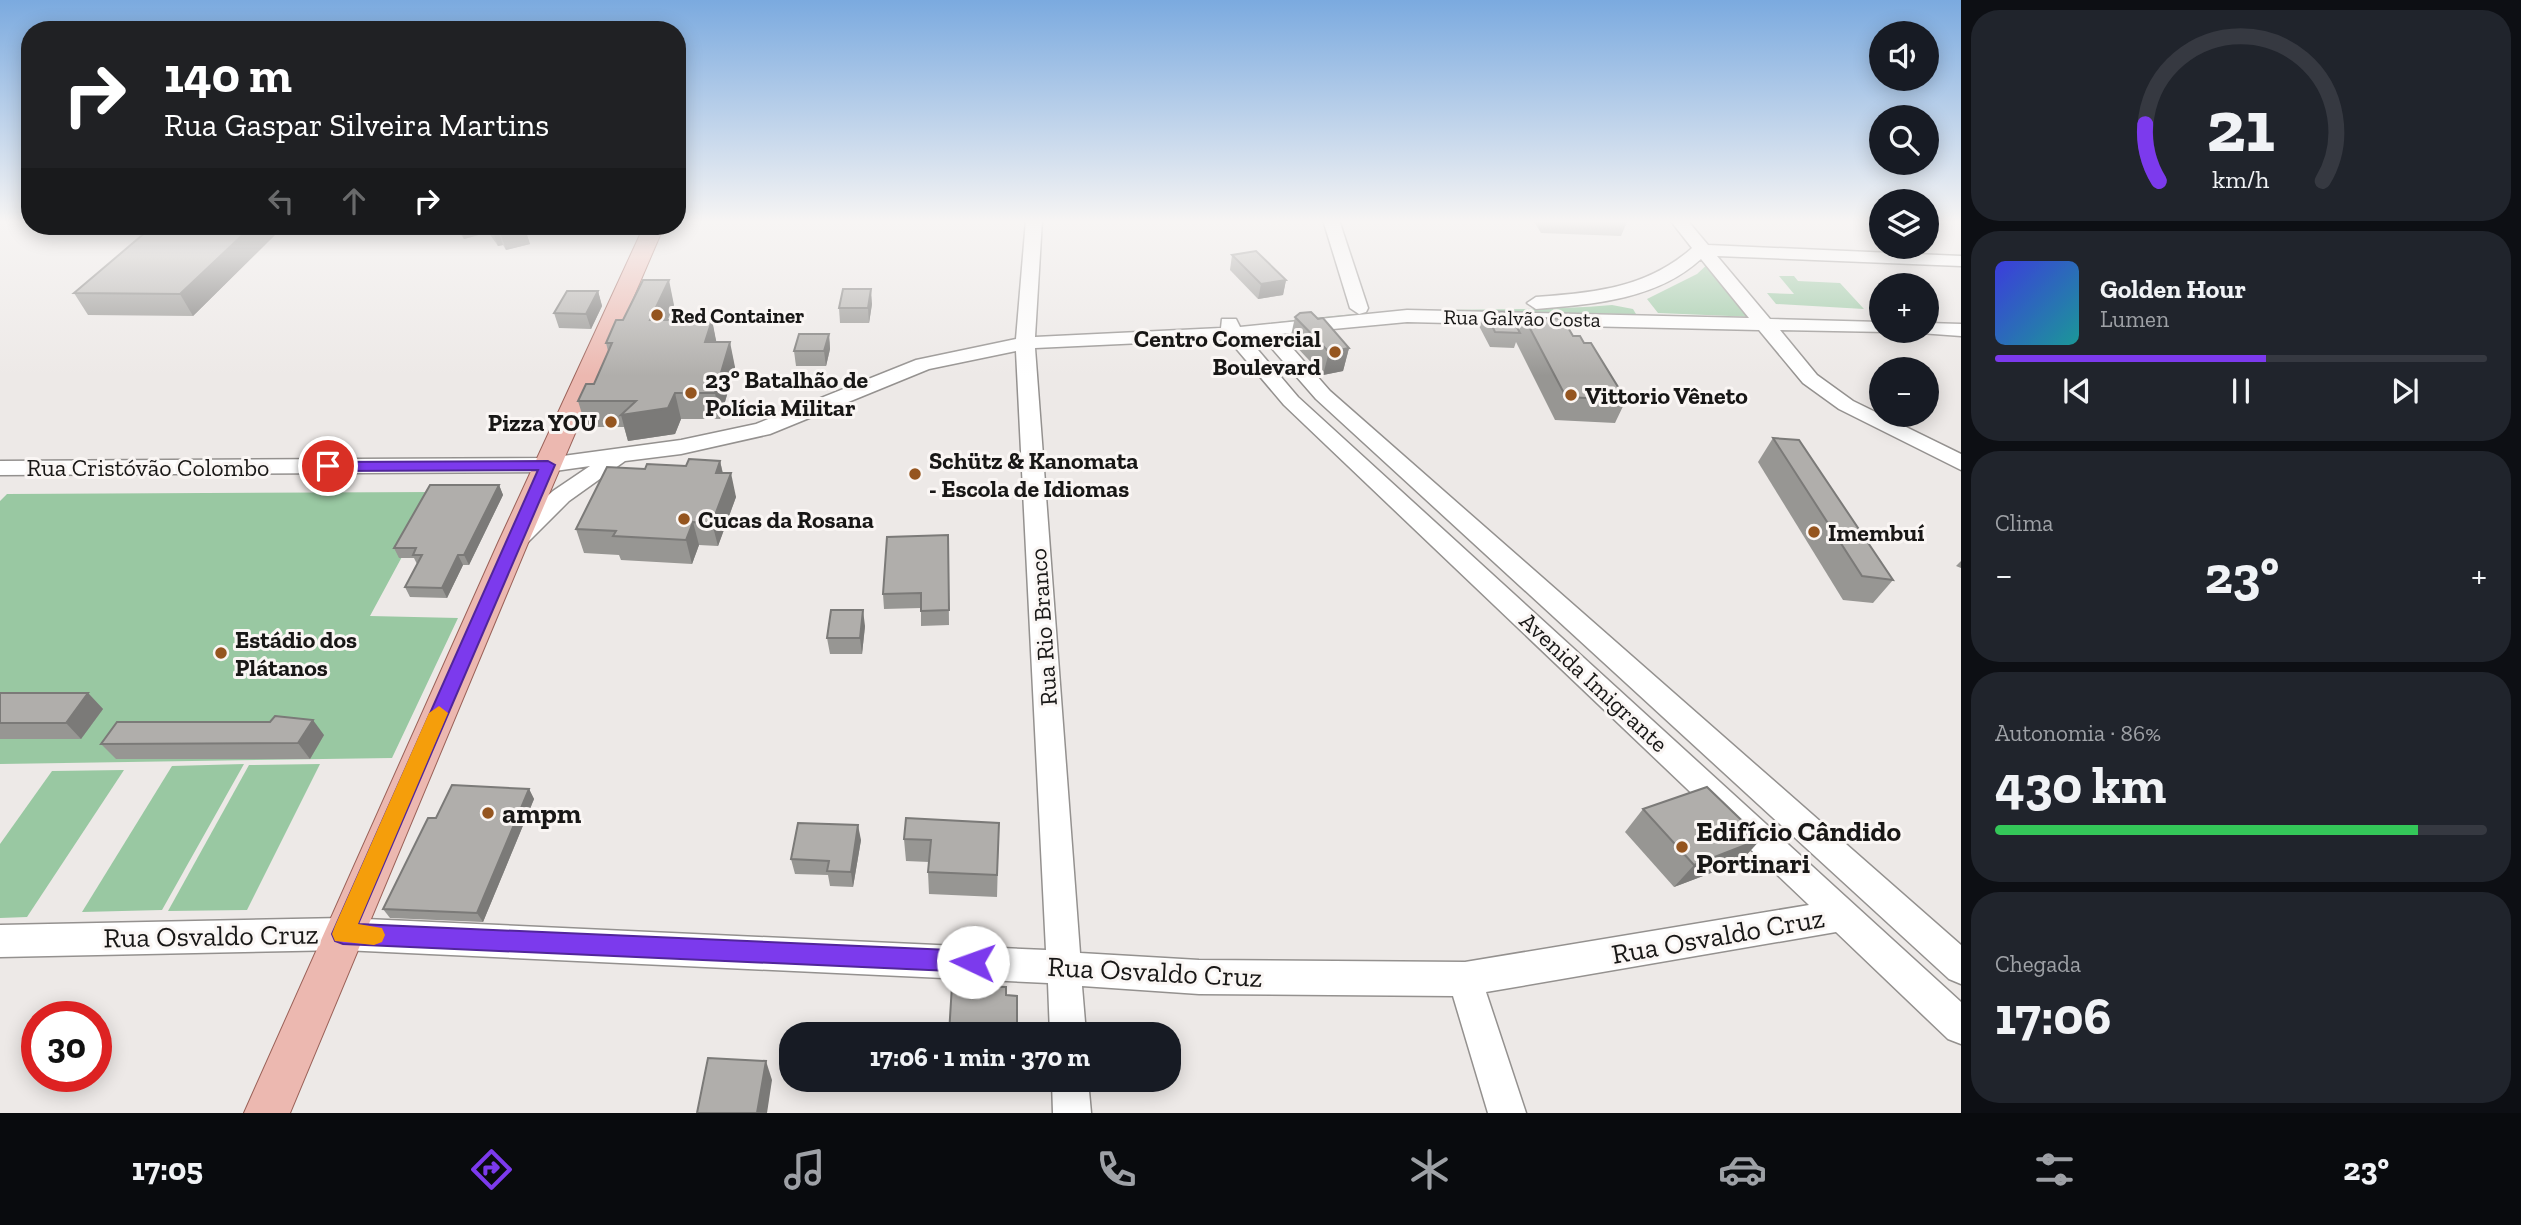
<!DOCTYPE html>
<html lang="pt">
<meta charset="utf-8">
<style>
:root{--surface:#171b24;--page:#20242c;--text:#f1f3f6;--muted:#9ea1a6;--line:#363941;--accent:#7c3aed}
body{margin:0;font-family:"Zilla Slab",serif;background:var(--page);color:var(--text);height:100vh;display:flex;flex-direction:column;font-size:26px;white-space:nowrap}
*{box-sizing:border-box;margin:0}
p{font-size:23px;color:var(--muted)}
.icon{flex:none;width:38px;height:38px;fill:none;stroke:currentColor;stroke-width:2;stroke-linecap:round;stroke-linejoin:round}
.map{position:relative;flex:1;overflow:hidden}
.drawer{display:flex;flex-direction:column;gap:10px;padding:10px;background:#0d0f14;width:560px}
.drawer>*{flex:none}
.guide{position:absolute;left:21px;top:21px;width:665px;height:214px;border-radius:28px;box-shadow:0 4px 18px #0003;background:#202124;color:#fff;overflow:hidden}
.buttons{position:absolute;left:1869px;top:21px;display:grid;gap:14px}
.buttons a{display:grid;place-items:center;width:70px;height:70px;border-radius:50%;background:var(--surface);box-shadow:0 4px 18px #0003;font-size:35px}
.speed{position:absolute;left:21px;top:1001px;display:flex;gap:14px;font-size:35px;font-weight:700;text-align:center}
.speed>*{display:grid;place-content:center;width:91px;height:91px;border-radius:50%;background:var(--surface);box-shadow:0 4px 18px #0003;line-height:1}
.speed .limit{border:10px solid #d22;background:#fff;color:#111}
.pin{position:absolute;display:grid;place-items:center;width:60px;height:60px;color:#fff;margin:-30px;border:4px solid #fff;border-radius:50%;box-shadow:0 2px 7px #0007}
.me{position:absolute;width:77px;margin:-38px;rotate:273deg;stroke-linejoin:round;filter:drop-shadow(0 0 5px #0008)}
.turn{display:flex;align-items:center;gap:24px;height:147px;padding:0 28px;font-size:32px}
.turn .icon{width:91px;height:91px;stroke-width:2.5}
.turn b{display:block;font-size:49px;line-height:60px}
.lanes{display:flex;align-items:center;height:66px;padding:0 28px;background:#0003;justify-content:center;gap:35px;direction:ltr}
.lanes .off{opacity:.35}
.big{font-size:52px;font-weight:800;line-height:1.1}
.drawer .tile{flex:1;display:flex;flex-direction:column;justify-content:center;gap:10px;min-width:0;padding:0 24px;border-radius:28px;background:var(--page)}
.drawer .dial{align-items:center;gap:0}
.dial svg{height:182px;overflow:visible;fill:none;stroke:var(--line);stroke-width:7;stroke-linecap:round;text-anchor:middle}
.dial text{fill:var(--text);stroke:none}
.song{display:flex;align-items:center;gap:21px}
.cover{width:84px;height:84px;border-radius:10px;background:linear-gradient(135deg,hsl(240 70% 55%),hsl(180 70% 35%))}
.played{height:7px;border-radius:4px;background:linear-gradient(90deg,var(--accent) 55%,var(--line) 55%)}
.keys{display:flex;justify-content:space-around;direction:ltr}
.heat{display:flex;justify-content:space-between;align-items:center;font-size:38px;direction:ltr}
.charge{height:10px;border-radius:5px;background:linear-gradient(90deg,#34c759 86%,var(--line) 0)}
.trip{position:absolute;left:779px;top:1022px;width:402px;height:70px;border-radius:28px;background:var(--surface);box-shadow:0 4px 18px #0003;font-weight:800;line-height:70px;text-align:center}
.dock{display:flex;height:112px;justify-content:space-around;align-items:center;background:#090b0e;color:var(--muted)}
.dock .icon{width:49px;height:49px}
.dock .selected{color:var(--accent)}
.dock b{font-size:32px;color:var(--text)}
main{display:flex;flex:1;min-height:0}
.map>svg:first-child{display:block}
</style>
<main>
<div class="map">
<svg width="1961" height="1113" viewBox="0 0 1961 1113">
<rect width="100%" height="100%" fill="#ede9e7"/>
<g fill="#99c8a2">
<polygon points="1710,262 1754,317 1658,313 1647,299 1697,274"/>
<polygon points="1779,276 1794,276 1798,281 1840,283 1864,309 1776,304 1767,293 1794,294"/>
<path d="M1612 305 1633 309 1636 314 1419 312 1233 330 1232 327C1301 320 1371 310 1440 310 1498 309 1554 310 1612 305Z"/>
<polygon points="437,492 370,616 458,618 392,758 0,764 0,501 7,494"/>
<polygon points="244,764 162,910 82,912 172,766"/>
<polygon points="320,764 247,910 168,911 249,765"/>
<polygon points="124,770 27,917 0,918 0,844 52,771"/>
</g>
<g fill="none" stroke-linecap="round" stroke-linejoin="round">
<defs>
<g id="minor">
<path d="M1026 220H1042L1035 337 1221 328 1222 319H1236L1240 327 1407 310 1749 318 1701 259C1656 300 1594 304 1536 309L1527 303 1536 297C1594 293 1647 288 1692 248L1670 220H1687L1708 245 1961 256V266L1717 256 1770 319 1881 322V331L1888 332 1780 330 1817 375 1853 401 1961 454V470L1839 409 1803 383 1759 330 1407 322 1280 334 1330 391 1961 945V984L1949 979 1316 399 1261 336 1247 337 1298 397 1961 1002V1044L1948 1039 1836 932 1486 992 1526 1113H1488L1453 996 1199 994 1082 986 1086 1034H1050L1048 983 343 950 0 957V925L343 918 1046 950 1016 351 929 369 770 434 681 454 625 461 569 501 527 543H509L506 537 509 531 553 491 590 466 548 472 0 475V461L548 458 681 440 756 424 916 360 1016 339ZM1228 339 1284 405 1809 905 1465 962 1199 960 1080 953 1035 348Z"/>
<polygon points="1323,220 1339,220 1368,308 1366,312 1359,314 1350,308"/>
<polygon points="1927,323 1961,324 1961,336 1920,333 1919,331 1927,331"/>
<polygon points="1052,1080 1088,1080 1091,1113 1053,1113"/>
</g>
<polygon id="major" points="644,226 664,226 528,543 290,1113 244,1113 498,543"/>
</defs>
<use href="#minor" stroke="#94918f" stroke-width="3"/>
<use href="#major" stroke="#9a6158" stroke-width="2"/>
<use href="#minor" fill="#fff" fill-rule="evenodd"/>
<use href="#major" fill="#ecb8b0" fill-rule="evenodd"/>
</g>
<g fill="#979693">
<polygon points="1533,220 1628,220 1621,236 1541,233"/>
<polygon points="153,226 281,226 282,228 193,316 88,315 74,293"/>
<polygon points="455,226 480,226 482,234 464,239"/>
<polygon points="484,226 530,226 526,232 530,244 506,250 503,245 498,246"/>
<polygon points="1232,255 1286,280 1283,295 1258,299 1230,270"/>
<polygon points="598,291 602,306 591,329 559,328 554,313"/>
<polygon points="872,304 869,323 840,323 839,308"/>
<polygon points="674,305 668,320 712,320 716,342 735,367 720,419 681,419 675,434 628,441 624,427 586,427 578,401 594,384 608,351 606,343"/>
<polygon points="1485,311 1519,330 1524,317 1573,336 1584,343 1626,400 1615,423 1555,420 1516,342 1514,348 1490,347 1479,326"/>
<polygon points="1295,317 1349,348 1343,371 1323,375 1290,340"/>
<polygon points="829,334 830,349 826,366 796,366 794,351"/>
<polygon points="1773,438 1893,580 1873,603 1843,600 1758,462"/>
<polygon points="720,461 723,473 736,497 718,546 699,545 692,564 621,560 619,555 584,553 576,529 645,469 686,466"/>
<polygon points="499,485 503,495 469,565 463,565 447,598 410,597 405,587 417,564 414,558 399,558 394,548"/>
<polygon points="948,535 949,625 921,626 921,608 884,609 883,594"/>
<polygon points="1961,561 1961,568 1956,566"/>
<polygon points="865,626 862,654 830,654 827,638"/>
<polygon points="0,693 88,693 103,709 81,739 0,739"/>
<polygon points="270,722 324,735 310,759 116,759 101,744"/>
<polygon points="529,789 534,799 483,922 390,918 383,909 436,818"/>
<polygon points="1643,809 1761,839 1740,862 1674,887 1625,832"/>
<polygon points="999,823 997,897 929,894 928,872 929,862 906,861 904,839"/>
<polygon points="861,840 853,887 830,886 828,875 795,874 791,859"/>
</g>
<g fill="#7b7a78">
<polygon points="252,226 281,226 282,228 193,316 180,294"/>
<polygon points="459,226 480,226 482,234 464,239"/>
<polygon points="491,226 496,226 503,245 498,246"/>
<polygon points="510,226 530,226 526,232 530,244 506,250 499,229"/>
<polygon points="669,280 674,305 656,345 650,320"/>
<polygon points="1286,280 1283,295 1258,299 1261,284"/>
<polygon points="871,289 872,304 869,323 868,308"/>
<polygon points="598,291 602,306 591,329 586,314"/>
<polygon points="712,320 717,345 705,342"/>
<polygon points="829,334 830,349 826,366 824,351"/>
<polygon points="730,342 735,367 720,419 715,393"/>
<polygon points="1349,348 1343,371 1323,375 1329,352"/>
<polygon points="675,393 681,419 675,434 628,441 621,415"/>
<polygon points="720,461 725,485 716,473"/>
<polygon points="731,473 736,497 718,546 712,523"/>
<polygon points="499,485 503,495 469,565 464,555"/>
<polygon points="693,522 699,545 692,564 686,540"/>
<polygon points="458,555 463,565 447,598 442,588"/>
<polygon points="863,610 865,626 862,654 860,638"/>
<polygon points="88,693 103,709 81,739 66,723"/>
<polygon points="313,720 324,735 310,759 298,743"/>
<polygon points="529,789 534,799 483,922 477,913"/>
<polygon points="858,825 861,840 853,887 851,872"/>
<polygon points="1761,839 1740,862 1674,887 1694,865"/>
<polygon points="766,1061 772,1080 767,1113 757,1113"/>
</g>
<g fill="#b0aeab" stroke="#7b7a78" stroke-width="2">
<polygon points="153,226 252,226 180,294 74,293"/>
<polygon points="497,226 510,226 499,229"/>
<polygon points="1256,251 1286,280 1261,284 1232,255"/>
<polygon points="643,280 669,280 650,320 712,320 705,342 730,342 715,393 675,393 668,408 621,415 636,401 578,401 586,384 594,384 612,343 606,343 616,320 623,320"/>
<polygon points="843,289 871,289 868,308 839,308"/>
<polygon points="567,291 598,291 586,314 554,313"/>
<polygon points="1485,311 1509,312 1520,333 1495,332"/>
<polygon points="1311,312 1318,319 1323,318 1349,348 1329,352 1295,317 1300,313"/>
<polygon points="1524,317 1563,319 1573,336 1580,336 1584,343 1591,343 1626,400 1566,397"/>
<polygon points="799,334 829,334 824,351 794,351"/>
<polygon points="1773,438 1799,440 1893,580 1862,576"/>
<polygon points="689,459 720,461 716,473 731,473 712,523 693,522 686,540 613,536 616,531 576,529 607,467 645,469 647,464 686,466"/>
<polygon points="430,485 499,485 464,555 458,555 442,588 405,587 422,555 413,555 416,548 394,548"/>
<polygon points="948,535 949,610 921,611 921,593 883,594 887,537"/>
<polygon points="831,610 863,610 860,638 827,638"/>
<polygon points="0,693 88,693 66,723 0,723"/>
<polygon points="275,716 313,720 298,743 101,744 117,722 270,722"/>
<polygon points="452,785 529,789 477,913 383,909 428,818 436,818"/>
<polygon points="1707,787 1761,839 1694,865 1643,809"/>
<polygon points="906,818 999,823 997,875 928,872 931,840 904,839"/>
<polygon points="798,823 858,825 851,872 827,871 829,861 791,859"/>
<polygon points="952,985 1006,987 1006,995 1017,996 1017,1034 949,1034"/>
<polygon points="708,1058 766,1061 757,1113 697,1113"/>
</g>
<linearGradient id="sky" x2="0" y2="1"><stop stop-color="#7baadf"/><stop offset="0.59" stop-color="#f7f5f4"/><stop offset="1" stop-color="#f7f5f4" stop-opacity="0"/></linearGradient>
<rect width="1961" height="376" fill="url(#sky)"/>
<polygon fill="#7c3aed" stroke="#51269a" stroke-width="2" points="548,461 555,465 358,924 973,951 980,954 984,962 980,969 973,972 343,944 335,941 332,934 538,470 328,471 321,466 328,462"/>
<polygon fill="#f59e0b" points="439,706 448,713 358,924 382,928 385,935 382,942 374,945 335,941 332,934 335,926 429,713"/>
<g fill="#95551f" stroke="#faf6f4" stroke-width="2.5">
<circle cx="657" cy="315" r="7"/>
<circle cx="1335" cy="352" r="7"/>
<circle cx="691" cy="393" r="7"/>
<circle cx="1571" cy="395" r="7"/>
<circle cx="611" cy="422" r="7"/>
<circle cx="915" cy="474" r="7"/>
<circle cx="684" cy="519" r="7"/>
<circle cx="1814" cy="532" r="7"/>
<circle cx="221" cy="653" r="7"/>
<circle cx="488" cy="813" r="7"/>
<circle cx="1682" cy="847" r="7"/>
</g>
<g text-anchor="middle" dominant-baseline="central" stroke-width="6" stroke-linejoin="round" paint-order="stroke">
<g font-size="21" font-weight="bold" fill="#181716" stroke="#faf6f4" text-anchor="start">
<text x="671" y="315">Red Container</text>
</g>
<g font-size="21" fill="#181716" stroke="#faf6f4">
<text transform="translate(1522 318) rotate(1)">Rua Galvão Costa</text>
</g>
<g font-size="24" font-weight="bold" fill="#181716" stroke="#faf6f4" text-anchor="start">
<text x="1321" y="338" text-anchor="end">Centro Comercial<tspan x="1321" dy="28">Boulevard</tspan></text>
<text x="705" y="379">23º Batalhão de<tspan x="705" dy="28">Polícia Militar</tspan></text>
<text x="1585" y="395">Vittorio Vêneto</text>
<text x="597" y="422" text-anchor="end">Pizza YOU</text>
<text x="929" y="460">Schütz &amp; Kanomata<tspan x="929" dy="28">- Escola de Idiomas</tspan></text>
<text x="698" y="519">Cucas da Rosana</text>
<text x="1828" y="532">Imembuí</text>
<text x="235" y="639">Estádio dos<tspan x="235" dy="28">Plátanos</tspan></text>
</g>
<g font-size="24" fill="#181716" stroke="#faf6f4">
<text x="148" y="467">Rua Cristóvão Colombo</text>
<text transform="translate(1043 627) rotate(-94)">Rua Rio Branco</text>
<text transform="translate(1594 682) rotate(43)">Avenida Imigrante</text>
</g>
<g font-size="28" font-weight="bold" fill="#181716" stroke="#faf6f4" text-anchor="start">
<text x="502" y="813">ampm</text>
<text x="1696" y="831">Edifício Cândido<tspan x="1696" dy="32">Portinari</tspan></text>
</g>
<g font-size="28" fill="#181716" stroke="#faf6f4">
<text transform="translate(211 936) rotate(-1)">Rua Osvaldo Cruz</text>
<text transform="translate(1718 936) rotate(-10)">Rua Osvaldo Cruz</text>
<text transform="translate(1155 972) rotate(3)">Rua Osvaldo Cruz</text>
</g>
</g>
</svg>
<div class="buttons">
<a><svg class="icon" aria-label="sound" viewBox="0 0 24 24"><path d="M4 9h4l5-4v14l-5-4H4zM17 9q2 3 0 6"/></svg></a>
<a><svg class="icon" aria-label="search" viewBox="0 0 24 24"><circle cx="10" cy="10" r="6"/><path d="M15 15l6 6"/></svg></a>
<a><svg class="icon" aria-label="layers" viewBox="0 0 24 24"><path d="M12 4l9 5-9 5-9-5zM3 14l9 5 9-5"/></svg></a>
<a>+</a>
<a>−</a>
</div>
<div class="speed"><div class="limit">30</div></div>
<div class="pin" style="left:328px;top:466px;background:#d93025"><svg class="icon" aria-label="arrive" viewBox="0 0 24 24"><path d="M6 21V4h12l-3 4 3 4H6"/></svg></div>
<svg class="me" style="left:973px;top:962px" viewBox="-20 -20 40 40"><circle r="19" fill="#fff"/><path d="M0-13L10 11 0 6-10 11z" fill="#7c3aed"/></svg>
<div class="trip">17:06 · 1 min · 370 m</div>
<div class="guide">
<div class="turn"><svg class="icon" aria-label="right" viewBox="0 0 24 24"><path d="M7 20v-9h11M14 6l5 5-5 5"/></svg><div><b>140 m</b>Rua Gaspar Silveira Martins</div></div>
<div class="lanes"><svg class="icon off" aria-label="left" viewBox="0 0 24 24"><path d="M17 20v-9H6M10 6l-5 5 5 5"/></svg><svg class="icon off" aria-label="ahead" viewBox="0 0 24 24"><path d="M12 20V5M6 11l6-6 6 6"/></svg><svg class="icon" aria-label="right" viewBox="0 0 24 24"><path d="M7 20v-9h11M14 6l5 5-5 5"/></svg></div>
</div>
</div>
<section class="drawer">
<div class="tile dial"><svg viewBox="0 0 100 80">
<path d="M14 69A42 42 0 1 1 86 69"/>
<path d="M14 69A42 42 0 0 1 8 44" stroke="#7c3aed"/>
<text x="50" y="56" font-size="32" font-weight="700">21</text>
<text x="50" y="72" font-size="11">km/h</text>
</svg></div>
<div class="tile">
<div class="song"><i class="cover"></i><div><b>Golden Hour</b><p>Lumen</p></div></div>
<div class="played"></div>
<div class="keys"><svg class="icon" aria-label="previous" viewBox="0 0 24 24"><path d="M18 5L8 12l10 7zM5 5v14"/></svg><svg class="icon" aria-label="pause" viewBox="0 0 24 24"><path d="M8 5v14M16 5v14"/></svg><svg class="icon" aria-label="next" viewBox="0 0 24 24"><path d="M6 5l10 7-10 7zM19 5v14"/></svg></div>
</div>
<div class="tile"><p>Clima</p>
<div class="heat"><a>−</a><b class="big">23°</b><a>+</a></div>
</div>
<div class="tile"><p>Autonomia · 86%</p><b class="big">430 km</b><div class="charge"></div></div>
<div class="tile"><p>Chegada</p><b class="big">17:06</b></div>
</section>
</main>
<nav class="dock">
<b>17:05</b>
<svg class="icon selected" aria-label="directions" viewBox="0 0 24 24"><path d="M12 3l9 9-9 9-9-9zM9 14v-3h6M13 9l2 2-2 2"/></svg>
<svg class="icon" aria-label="music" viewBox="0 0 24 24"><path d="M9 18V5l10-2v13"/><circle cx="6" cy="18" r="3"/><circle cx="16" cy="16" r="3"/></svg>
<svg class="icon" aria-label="phone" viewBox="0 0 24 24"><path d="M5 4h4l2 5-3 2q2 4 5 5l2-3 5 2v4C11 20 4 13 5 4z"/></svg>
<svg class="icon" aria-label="climate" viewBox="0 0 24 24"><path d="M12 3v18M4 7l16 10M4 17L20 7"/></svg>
<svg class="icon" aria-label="car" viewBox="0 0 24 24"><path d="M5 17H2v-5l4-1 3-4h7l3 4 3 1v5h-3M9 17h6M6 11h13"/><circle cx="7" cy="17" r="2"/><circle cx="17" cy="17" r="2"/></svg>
<svg class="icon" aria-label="filters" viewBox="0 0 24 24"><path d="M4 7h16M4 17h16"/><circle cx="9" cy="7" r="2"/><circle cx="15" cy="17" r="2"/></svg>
<b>23°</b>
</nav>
